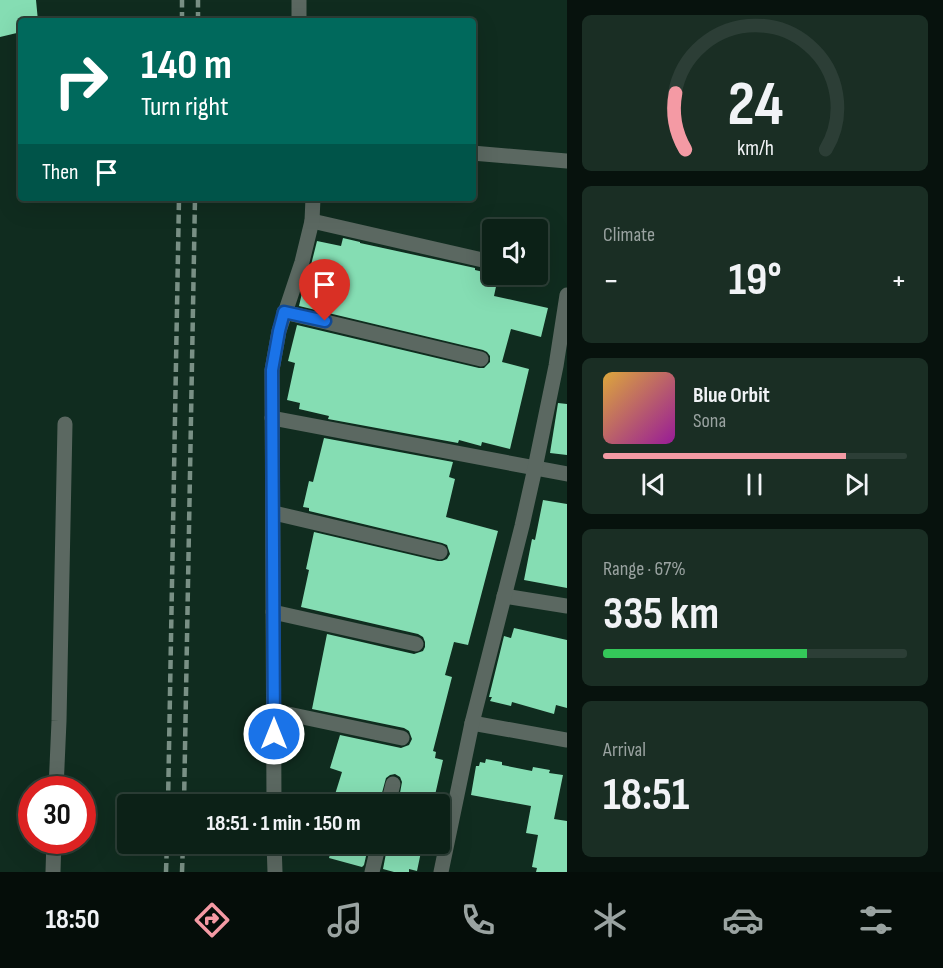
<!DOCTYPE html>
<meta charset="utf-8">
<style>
:root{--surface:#0c2117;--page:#1a2e24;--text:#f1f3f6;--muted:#9aa3a1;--line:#2c3e36;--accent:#f49aa4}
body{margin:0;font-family:"Sofia Sans Condensed",sans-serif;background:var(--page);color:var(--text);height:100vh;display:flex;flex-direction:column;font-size:22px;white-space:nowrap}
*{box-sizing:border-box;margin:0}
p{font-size:20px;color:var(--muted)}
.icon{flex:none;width:33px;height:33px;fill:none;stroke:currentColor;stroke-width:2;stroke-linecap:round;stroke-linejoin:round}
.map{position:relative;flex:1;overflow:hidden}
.details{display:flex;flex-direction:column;gap:15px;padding:15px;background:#07120d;width:376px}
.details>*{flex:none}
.guide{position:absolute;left:18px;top:18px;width:458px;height:183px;border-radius:6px;box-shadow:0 6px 24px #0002,0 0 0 2px var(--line);background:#00695c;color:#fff;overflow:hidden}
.tools{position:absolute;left:482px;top:219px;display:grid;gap:12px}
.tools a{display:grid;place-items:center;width:66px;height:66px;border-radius:6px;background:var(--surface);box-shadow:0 6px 24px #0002,0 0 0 2px var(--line);font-size:30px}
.speed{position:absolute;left:18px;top:776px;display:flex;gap:12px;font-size:30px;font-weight:700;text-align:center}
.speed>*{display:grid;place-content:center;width:78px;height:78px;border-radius:50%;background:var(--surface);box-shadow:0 6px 24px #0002,0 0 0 2px var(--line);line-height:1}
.speed .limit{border:9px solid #d22;background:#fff;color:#111}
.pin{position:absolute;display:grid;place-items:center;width:51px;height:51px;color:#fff;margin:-62px -26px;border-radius:50% 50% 50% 0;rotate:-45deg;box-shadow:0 0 6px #0007}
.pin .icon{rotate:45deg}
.me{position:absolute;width:66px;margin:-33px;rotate:0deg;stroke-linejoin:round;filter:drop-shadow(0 0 4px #0008)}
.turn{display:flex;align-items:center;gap:21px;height:126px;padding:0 24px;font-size:27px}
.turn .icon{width:78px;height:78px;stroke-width:2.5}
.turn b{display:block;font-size:42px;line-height:51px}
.then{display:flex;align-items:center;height:57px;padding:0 24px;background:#0003;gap:12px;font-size:22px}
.big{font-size:45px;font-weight:700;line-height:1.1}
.details .tile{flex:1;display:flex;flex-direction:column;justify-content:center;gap:9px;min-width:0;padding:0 21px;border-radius:9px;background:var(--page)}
.details .dial{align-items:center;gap:0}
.dial svg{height:156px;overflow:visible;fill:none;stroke:var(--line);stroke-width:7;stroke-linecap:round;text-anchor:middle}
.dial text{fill:var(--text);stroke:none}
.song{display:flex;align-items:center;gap:18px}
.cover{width:72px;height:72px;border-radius:9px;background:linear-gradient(135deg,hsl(40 70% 55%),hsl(300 70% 35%))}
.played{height:6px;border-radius:3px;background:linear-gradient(90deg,var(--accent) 80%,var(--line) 80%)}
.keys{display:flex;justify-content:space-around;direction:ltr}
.heat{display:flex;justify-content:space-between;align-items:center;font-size:33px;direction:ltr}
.charge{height:9px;border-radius:4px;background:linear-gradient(90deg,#34c759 67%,var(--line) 0)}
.trip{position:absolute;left:117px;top:794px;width:333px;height:60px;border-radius:6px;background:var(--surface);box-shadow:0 6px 24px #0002,0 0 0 2px var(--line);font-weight:700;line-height:60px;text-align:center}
.dock{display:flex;height:96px;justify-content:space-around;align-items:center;background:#050d09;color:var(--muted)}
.dock .icon{width:42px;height:42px}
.dock .on{color:var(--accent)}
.dock b{font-size:27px;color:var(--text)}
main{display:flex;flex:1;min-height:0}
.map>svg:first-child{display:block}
</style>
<main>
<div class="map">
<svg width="567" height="872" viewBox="0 0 567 872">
<rect width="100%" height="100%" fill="#102c1f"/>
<g fill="#85ddb3">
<polygon points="0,0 36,0 38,21 21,21 21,32 0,37"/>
<polygon points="343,238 360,242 360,243 475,268 475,270 492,274 491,280 497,282 494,296 548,308 541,337 511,329 502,362 529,369 510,449 482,442 481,446 459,440 458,443 328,419 329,416 299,409 300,403 287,400 295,363 288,361 297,325 479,368 484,368 490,362 490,356 487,352 483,350 299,306 302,293 308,277 317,241 341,246"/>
<polygon points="558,403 567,404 567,455 550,453"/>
<polygon points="324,438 453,462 449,477 455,479 446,517 498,531 468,645 454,642 445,675 452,677 433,751 436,752 435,758 443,760 433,804 398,804 402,782 400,777 395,774 390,775 386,778 379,804 332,804 342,772 330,768 340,735 401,748 409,745 412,739 409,731 404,728 312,709 327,634 414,654 423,651 425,647 425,642 423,637 418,634 301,607 309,570 306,569 314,532 438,561 442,561 447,559 450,554 447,545 442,543 309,511 309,508 303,507 309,481 313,482"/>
<polygon points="543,500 567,504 567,588 524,580 532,539 535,540"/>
<polygon points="514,628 567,640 567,708 556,705 554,714 512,702 511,706 490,701 492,697 489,697 504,636 511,638"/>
<polygon points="486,759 502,762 502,765 532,771 533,767 550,770 549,773 563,775 554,819 567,821 567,872 536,872 537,868 532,867 538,835 526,833 531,806 471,795 476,766 479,766 480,762 485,763"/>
<polygon points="333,843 369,843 364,865 362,867 329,858"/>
<polygon points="388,843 416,843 416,846 422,847 417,871 409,869 409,872 394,872 383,869"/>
</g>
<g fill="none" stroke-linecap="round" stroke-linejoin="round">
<g stroke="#5b6861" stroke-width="15">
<polyline points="299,21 299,0"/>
<polyline points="472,153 567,161"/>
<polyline points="312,221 487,261"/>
<polyline points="284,312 481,359"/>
<polyline points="272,418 567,474"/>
<polyline points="274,513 440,552"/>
<polyline points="504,596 567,606"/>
<polyline points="273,612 416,644"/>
<polyline points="274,711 402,738"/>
<polyline points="472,723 567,740"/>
<polyline points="56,789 59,721 65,424"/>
<polyline points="274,804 272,370 279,331 302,262 312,221 313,198"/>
<polyline points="388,804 393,784"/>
<polyline points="274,843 275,872"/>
<polyline points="53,872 54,840"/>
<polyline points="372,872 379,843"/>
<polyline points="441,872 472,723 522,526 535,468 556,366 567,295"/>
</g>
<g stroke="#799085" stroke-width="4.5" stroke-dasharray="9 4.5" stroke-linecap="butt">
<polyline points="182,21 182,0"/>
<polyline points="198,21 198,0"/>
<polyline points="168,804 179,198"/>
<polyline points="184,804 195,198"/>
<polyline points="166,872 167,843"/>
<polyline points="182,872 183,843"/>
</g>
</g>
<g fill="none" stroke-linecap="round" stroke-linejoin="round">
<defs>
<polyline id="route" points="274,734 272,370 279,331 284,312 325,321"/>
</defs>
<use href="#route" stroke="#114b97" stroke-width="15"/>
<use href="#route" stroke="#1a73e8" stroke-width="10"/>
</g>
</svg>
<div class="tools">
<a><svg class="icon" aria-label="sound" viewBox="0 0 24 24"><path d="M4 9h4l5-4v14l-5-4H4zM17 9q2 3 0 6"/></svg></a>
</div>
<div class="speed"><div class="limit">30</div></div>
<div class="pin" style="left:325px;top:321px;background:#d93025"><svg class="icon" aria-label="arrive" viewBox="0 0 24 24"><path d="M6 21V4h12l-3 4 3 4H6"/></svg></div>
<svg class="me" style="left:274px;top:734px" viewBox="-20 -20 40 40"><circle r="17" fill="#1a73e8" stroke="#fff" stroke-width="3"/><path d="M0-11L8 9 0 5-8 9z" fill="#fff"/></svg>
<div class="trip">18:51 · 1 min · 150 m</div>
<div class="guide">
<div class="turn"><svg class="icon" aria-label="right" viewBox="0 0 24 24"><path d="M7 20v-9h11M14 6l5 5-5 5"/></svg><div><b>140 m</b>Turn right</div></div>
<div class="then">Then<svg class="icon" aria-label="arrive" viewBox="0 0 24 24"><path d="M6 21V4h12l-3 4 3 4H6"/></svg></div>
</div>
</div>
<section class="details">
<div class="tile dial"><svg viewBox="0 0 100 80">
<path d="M14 69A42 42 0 1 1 86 69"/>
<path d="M14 69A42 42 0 0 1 9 40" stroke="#f49aa4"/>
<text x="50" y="56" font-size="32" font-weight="700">24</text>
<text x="50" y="72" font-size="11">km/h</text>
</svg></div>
<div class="tile"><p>Climate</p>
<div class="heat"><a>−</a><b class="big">19°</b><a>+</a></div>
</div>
<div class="tile">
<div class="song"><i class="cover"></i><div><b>Blue Orbit</b><p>Sona</p></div></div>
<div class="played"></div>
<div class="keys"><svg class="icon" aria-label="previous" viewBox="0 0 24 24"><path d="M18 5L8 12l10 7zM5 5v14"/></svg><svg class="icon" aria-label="pause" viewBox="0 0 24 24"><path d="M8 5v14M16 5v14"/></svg><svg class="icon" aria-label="next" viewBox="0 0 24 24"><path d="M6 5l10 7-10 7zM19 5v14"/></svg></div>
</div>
<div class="tile"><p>Range · 67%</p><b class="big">335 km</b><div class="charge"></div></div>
<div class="tile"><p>Arrival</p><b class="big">18:51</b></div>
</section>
</main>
<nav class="dock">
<b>18:50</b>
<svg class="icon on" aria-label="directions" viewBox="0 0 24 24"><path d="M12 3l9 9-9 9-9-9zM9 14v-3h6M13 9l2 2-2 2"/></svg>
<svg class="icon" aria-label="music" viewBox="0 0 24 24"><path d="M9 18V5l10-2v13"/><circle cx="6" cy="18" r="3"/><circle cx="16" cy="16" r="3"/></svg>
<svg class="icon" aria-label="phone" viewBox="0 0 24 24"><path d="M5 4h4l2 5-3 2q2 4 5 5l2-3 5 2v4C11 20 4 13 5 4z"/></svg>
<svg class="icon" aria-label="climate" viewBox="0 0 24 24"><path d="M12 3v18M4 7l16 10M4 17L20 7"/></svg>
<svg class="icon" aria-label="car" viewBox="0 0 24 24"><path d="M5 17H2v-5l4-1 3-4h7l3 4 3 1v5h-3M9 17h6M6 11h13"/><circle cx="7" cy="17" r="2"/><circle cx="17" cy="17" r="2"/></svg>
<svg class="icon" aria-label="filters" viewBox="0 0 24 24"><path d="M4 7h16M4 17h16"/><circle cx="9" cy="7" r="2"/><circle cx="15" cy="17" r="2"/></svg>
</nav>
